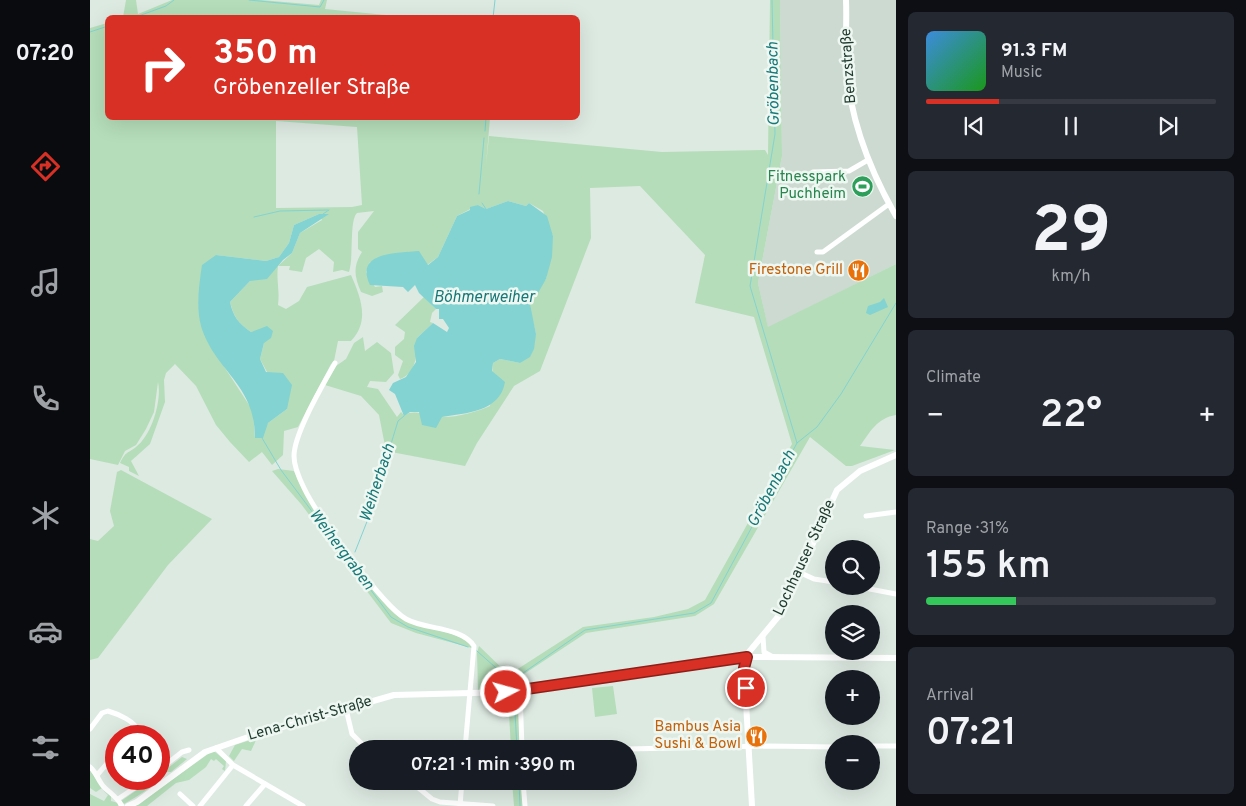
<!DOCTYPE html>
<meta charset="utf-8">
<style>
:root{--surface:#171b24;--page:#242831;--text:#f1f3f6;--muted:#9ea1a6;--line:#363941;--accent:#d93025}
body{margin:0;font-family:Overpass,sans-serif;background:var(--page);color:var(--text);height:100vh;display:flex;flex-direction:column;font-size:19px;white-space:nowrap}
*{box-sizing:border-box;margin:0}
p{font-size:16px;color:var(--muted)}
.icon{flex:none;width:28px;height:28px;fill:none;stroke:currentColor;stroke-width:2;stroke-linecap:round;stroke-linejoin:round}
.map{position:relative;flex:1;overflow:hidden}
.side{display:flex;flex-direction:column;gap:12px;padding:12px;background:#0d0f14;width:350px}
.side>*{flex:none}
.top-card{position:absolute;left:15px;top:15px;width:475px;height:105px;border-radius:8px;box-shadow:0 5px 20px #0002;background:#d93025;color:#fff;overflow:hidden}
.buttons{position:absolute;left:735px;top:540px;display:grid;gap:10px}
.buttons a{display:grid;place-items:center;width:55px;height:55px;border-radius:50%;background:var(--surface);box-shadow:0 5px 20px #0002;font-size:25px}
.speed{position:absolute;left:15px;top:725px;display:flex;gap:10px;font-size:25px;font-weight:700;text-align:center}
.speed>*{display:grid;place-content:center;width:65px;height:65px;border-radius:50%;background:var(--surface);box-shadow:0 5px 20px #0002;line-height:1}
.speed .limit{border:8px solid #d22;background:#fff;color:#111}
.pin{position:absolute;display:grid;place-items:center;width:42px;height:42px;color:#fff;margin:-21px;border:2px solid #fff;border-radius:50%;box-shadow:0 1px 5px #0007}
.me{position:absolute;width:55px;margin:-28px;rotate:84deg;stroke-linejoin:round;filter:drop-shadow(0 0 4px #0008)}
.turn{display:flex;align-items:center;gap:18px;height:105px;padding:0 25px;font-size:22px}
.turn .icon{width:65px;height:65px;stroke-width:2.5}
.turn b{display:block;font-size:35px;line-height:42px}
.big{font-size:38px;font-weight:600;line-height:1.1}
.side .widget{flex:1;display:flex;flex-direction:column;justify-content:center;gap:8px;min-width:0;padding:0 18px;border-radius:8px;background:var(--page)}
.side .dial{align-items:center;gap:0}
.dial b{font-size:65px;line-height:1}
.song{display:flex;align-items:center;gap:15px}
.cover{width:60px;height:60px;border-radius:8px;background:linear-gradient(135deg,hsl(210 70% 55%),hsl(120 70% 35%))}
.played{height:5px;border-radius:2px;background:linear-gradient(90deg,var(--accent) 25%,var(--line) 25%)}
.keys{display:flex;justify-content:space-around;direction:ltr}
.heat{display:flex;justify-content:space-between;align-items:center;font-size:28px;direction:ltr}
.charge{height:8px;border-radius:4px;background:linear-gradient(90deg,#34c759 31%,var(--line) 0)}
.trip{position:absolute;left:259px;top:740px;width:288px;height:50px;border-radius:25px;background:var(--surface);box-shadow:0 5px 20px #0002;font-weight:600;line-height:50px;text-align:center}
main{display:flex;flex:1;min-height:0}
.tabs{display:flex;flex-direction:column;width:90px;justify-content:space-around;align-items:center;background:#090b0e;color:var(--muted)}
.tabs .icon{width:35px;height:35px}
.tabs .on{color:var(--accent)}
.tabs b{font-size:22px;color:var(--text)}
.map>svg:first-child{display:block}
</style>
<main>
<nav class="tabs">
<b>07:20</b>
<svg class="icon on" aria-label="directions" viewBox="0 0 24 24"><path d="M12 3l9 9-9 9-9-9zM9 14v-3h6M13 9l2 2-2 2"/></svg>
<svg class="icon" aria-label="music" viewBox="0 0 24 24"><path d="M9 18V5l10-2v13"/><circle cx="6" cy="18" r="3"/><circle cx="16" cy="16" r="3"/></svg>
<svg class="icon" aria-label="phone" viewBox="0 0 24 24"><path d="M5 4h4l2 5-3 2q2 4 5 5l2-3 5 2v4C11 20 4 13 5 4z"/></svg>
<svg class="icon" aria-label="climate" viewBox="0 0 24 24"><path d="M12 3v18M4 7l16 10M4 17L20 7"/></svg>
<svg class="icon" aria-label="car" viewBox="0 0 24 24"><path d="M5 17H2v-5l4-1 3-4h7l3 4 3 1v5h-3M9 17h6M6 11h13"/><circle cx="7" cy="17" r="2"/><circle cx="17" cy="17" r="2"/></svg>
<svg class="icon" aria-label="filters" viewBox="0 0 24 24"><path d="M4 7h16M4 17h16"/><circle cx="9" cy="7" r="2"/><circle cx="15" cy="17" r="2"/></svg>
</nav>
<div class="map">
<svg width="806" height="806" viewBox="0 0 806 806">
<rect width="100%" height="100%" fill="#ddeae2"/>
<polygon fill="#ccdad1" points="690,0 806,0 806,264 678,328 668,283 692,156"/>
<g fill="#b5ddb9" fill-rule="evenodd">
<polygon points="36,0 46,0 48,14 82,0 171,0 229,5 231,0 237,0 235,9 316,17 33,17"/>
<path d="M680 0H690L692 156 668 283 678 327 806 264V415C787 418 780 432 770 446L805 450 762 466H756L720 437 624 604 605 616 496 633 428 678 429 686 388 690 387 653 389 646 417 673 423 672 493 627 564 617 598 609 615 600 702 444 664 317 605 303 615 255 550 186 500 188 501 238 450 371 424 386 387 443 375 466 296 451 289 415 271 396 235 385 246 366 256 359 264 343 273 337 275 351 287 342 301 353 304 373 296 382 280 381 277 387 288 389 307 417 311 412 314 415C328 408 339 418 353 417 369 417 386 412 400 406L403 363 410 359 430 363 446 334 439 304 443 296 456 279 463 236 453 211 439 203 436 206 418 201 396 209 388 205 367 216 348 257 337 265 280 262 276 272 285 287 292 286 293 292 282 296 271 292C264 276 263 266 272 252L268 249V232L284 211 267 213C259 221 264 257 259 272L252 270 243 272 244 262 229 249 216 258 212 272 199 270 200 266H188C186 280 190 290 188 305L196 309 209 301 217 287 261 275C271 298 280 321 261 341H248L244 361 241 364 208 427 194 431 193 455 182 465 172 452 159 462 140 442 126 425 106 386 85 364 76 373 74 380 75 402 60 444 41 461 49 476 39 471V467L30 463C36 451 37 454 46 447 62 435 72 400 68 382L64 412 56 429 46 445 35 451 28 465 0 459V28L17 23 18 118H400L396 165 399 136 572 152 675 150 678 155ZM186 121 267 127 272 205 262 207 186 208ZM229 214 232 220 210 233 202 253 188 266 160 281 140 302C144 317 148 323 161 332L171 330 174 343 170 359 197 409 178 423 165 438 163 411 120 345 126 255 176 261 189 257 199 243 204 225Z"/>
<path d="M334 297 346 309 342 313 340 322 343 323 327 338C327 353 327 373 310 379L308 375 313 361 305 355V347L314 339 315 332 305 325Z"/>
<path d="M188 469 204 471C222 512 252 550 280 585 290 596 298 611 311 618 334 631 362 628 382 645V648L326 633 301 623 211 504 182 471Z"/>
<polygon points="31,470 122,519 78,565 8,658 0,660 0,539 8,541 24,526 20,511 27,472"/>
<polygon points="523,686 527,714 505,717 502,688"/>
<polygon points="428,694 430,749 421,749 418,696"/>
<polygon points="167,738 161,751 152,749 144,761 139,756 145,745"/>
<polygon points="121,752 125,752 136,761 135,771 132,769 134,766 126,759 124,761 121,759 116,767 99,780 86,783 57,806 45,806"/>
<path d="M92 757 97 759 81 772H76C66 785 50 795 34 804L31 801 63 779H69V775Z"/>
<polygon points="0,770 12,788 6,792 0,788"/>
<polygon points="422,781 432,781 433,806 424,806"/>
<polygon points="13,790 21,796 21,801 28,803 28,806 0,806 0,794 14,801 18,795"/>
</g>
<g fill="#82d3d2">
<path d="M418 201 436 206 439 203 457 216 463 236 462 257 456 279 448 293 443 296 440 304 446 334 444 349 440 357 430 363 410 359 403 363 402 371 415 382C410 412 376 413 352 417L346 428 332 425 329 412H320L314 416 305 394 299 390 303 383 316 377 326 362 324 346 327 338 343 323 357 332 359 328 353 319H349V309H346L329 293 325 285 318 292 313 287 280 285C264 252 307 253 329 251L338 265 348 257 367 216 380 210V207L388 205 396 209Z"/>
<path d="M229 214H239L210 233 202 253 193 260 177 279 160 281 140 302C143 316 148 323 161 332L177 326 183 331 181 338 174 343 170 359 176 372 193 373 202 385 197 409 178 423 173 438H165C166 385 124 370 111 326 106 307 109 285 112 265L126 255 176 261 189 257 199 243 204 225Z"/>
<polygon points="794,298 798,307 780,315 776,313 778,306 790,302"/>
</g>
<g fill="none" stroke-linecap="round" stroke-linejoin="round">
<g stroke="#82d3d2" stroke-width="1">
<polyline points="159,0 230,7 234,0"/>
<polyline points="43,18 76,6 84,0"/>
<polyline points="403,18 405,0"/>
<polyline points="0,32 18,26"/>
<polyline points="395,131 396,118"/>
<polyline points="389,194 394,138"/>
<polyline points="392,203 396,209"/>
<polyline points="233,214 239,210"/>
<polyline points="164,217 190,211 238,210"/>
<polyline points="172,438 191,470 301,617 318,627 378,647"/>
<polyline points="707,443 727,427 751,394 806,303"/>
<polyline points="265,552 278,519 308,421 314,416"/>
<polyline points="387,651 414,675 414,680"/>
<polyline points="424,688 433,673 495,630 604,613 621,603 707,443 660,286 685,134 682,0"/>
<polyline points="424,694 427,749"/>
<polyline points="429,781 430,806"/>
</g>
<g stroke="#fff" stroke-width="5">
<polyline points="723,172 759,171 778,160"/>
<polyline points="727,252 733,252 799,204"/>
<path d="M245 363C234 383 204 433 204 456 204 467 209 478 214 488 227 515 292 605 316 619 335 630 371 626 384 646L375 749"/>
<polyline points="776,516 806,512"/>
<polyline points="711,573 724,579 744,582"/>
<polyline points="764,586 806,594"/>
<polyline points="673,637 674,652 683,657"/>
<polyline points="430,690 432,749"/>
<polyline points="256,709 262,734 277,749"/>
<path d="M0 729 12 713 18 711C28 714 45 721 48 731L45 736"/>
<polyline points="781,746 806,746"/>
<polyline points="126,748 143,765 213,806"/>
<polyline points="538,749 679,746 744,747"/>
<path d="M0 767C7 773 8 781 14 787 21 794 27 797 32 806"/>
<polyline points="69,770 92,752 99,750"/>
<polyline points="8,774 26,753"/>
<polyline points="320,781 342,799 350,802 403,806"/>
<polyline points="433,781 435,806"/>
<polyline points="90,794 103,806"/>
<polyline points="28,799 58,779"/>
<polyline points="110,806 143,765"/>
<polyline points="156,806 175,784"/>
<polyline points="370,806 372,781"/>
</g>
<g stroke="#fff" stroke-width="6">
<path d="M756 0C757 22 755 43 756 65 760 120 779 169 806 216"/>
<polyline points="38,806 47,802 115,752 161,736 304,695 420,692 657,657 806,658"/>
<polyline points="662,806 654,668 659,652 692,612 747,490 770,471 806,455"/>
</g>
</g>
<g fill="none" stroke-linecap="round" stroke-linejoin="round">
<defs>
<polyline id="route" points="416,692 657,657 654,668 656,688"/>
</defs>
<use href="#route" stroke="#8d1f18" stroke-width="12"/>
<use href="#route" stroke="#d93025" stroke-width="9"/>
</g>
<defs>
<symbol id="stadium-disc" viewBox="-11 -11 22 22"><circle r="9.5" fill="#2e9e5b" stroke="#eef7f1"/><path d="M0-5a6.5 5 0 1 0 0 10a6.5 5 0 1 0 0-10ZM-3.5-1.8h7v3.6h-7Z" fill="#fff"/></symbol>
<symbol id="restaurant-disc" viewBox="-11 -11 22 22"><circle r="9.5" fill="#e8710a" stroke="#eef7f1"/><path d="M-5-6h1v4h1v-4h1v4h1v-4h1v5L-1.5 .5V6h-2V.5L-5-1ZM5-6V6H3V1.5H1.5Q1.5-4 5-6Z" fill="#fff"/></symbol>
</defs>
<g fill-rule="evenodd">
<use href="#stadium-disc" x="760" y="174" width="25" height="25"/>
<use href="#restaurant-disc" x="756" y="258" width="25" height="25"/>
<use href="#restaurant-disc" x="654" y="724" width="25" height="25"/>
</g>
<g text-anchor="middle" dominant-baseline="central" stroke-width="5" stroke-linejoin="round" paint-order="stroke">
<g font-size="15" fill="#1e3a2e" stroke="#eef7f1">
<text transform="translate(759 66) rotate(-94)">Benzstraße</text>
<text transform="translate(715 558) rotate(-65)">Lochhauser Straße</text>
<text transform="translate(220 719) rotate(-16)">Lena-Christ-Straße</text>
</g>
<g font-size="15" fill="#27864d" stroke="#eef7f1" text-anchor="end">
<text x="756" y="177">Fitnesspark<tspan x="756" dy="17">Puchheim</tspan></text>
</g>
<g font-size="15" fill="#c56008" stroke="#eef7f1" text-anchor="end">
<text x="753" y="270">Firestone Grill</text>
<text x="651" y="727">Bambus Asia<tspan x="651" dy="17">Sushi &amp; Bowl</tspan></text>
</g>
<g font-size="16" font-style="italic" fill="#167878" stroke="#eef7f1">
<text transform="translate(684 84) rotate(-91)">Gröbenbach</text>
<text x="394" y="298">Böhmerweiher</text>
<text transform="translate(288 483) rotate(-72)">Weiherbach</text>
<text transform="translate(682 489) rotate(-62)">Gröbenbach</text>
<text transform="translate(251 550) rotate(53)">Weihergraben</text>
</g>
</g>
</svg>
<div class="buttons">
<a><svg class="icon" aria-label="search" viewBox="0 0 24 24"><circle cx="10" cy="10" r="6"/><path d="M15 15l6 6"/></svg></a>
<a><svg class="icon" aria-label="layers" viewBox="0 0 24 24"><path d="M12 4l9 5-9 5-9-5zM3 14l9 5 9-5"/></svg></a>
<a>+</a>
<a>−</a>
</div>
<div class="speed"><div class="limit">40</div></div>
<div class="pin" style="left:656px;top:688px;background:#d93025"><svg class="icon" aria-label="arrive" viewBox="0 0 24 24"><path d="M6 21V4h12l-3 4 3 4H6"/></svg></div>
<svg class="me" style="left:416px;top:692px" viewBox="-20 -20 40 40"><circle r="17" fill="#d93025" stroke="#fff" stroke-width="3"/><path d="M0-11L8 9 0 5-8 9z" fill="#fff"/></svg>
<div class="trip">07:21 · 1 min · 390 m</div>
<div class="top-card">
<div class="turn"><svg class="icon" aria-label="right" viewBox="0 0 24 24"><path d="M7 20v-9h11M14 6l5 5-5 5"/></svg><div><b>350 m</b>Gröbenzeller Straße</div></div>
</div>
</div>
<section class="side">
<div class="widget">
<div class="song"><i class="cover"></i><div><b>91.3 FM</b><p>Music</p></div></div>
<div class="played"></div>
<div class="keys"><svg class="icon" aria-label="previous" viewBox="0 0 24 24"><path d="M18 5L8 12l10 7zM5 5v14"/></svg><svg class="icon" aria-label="pause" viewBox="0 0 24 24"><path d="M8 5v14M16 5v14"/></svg><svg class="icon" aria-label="next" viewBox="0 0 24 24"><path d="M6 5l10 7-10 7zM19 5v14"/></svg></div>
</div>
<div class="widget dial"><b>29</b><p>km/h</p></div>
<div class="widget"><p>Climate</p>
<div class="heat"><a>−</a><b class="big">22°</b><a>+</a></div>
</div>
<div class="widget"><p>Range · 31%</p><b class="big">155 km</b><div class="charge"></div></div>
<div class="widget"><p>Arrival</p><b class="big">07:21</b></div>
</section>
</main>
